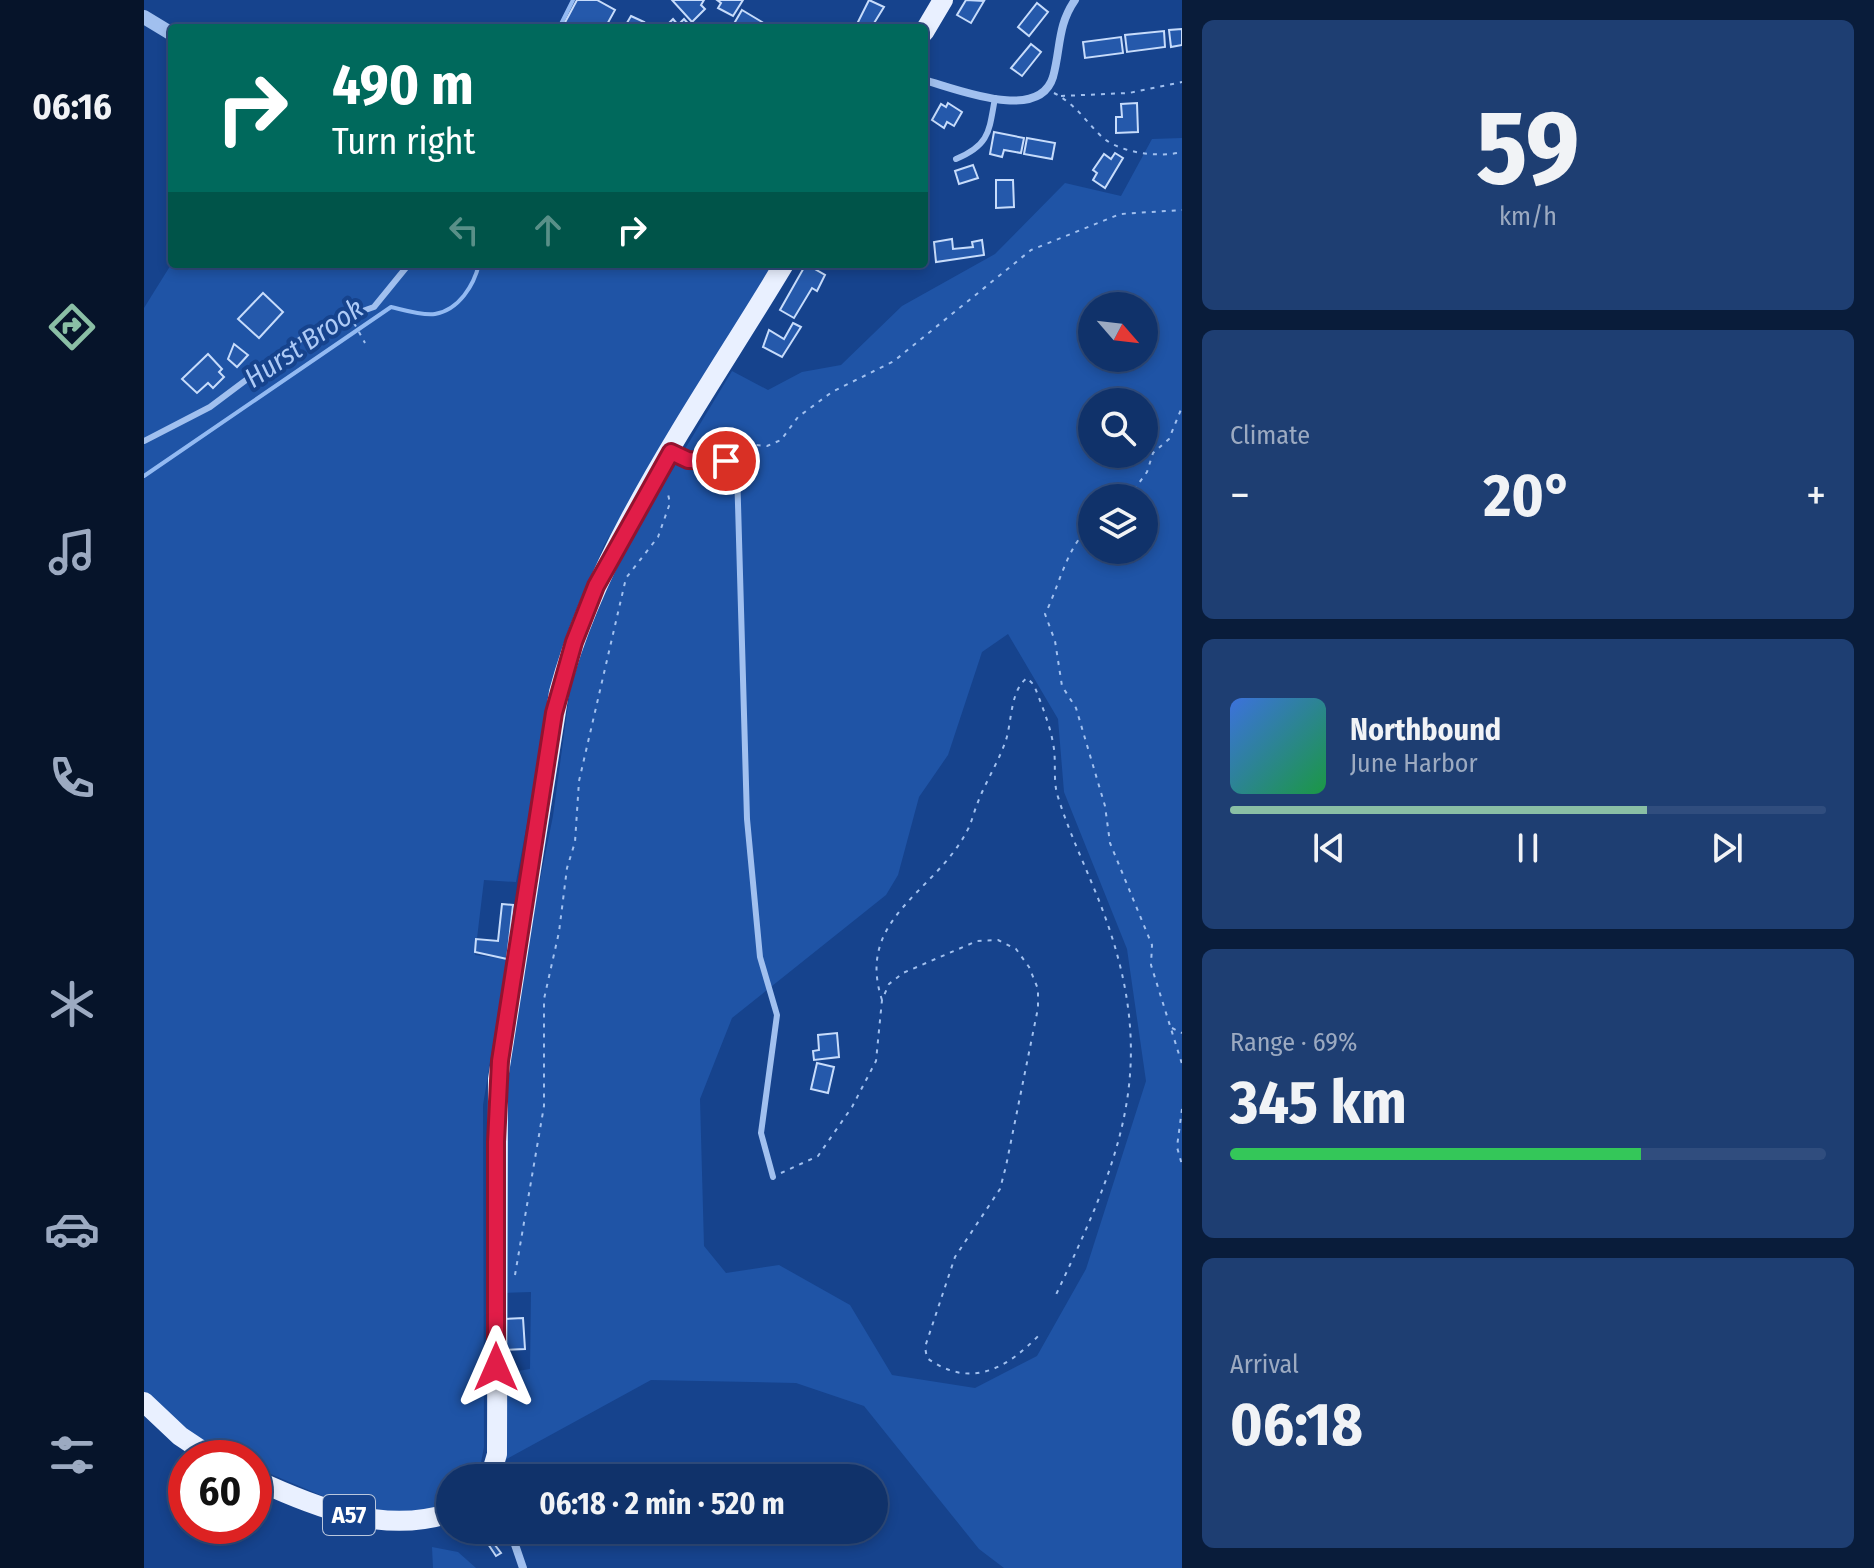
<!DOCTYPE html>
<meta charset="utf-8">
<style>
:root{--surface:#10326a;--page:#1e3e72;--text:#f1f3f6;--muted:#9caac1;--line:#304d7e;--accent:#8abfa5}
body{margin:0;font-family:"Fira Sans Condensed",sans-serif;background:var(--page);color:var(--text);height:100vh;display:flex;flex-direction:column;font-size:30px;white-space:nowrap}
*{box-sizing:border-box;margin:0}
p{font-size:26px;color:var(--muted)}
.icon{flex:none;width:44px;height:44px;fill:none;stroke:currentColor;stroke-width:2;stroke-linecap:round;stroke-linejoin:round}
.map{position:relative;flex:1;overflow:hidden}
.drawer{display:flex;flex-direction:column;gap:20px;padding:20px;background:#091c3a;width:692px}
.drawer>*{flex:none}
.top-card{position:absolute;left:24px;top:24px;width:760px;height:244px;border-radius:8px;box-shadow:0 4px 12px #0003,0 0 0 2px var(--line);background:#00695c;color:#fff;overflow:hidden}
.needle{width:52px;rotate:118deg}
.buttons{position:absolute;left:934px;top:292px;display:grid;gap:16px}
.buttons a{display:grid;place-items:center;width:80px;height:80px;border-radius:50%;background:var(--surface);box-shadow:0 4px 12px #0003,0 0 0 2px var(--line);font-size:40px}
.speed{position:absolute;left:24px;top:1440px;display:flex;gap:16px;font-size:40px;font-weight:700;text-align:center}
.speed>*{display:grid;place-content:center;width:104px;height:104px;border-radius:50%;background:var(--surface);box-shadow:0 4px 12px #0003,0 0 0 2px var(--line);line-height:1}
.speed .limit{border:12px solid #d22;background:#fff;color:#111}
.pin{position:absolute;display:grid;place-items:center;width:68px;height:68px;color:#fff;margin:-34px;border:4px solid #fff;border-radius:50%;box-shadow:0 2px 8px #0007}
.me{position:absolute;width:88px;margin:-44px;rotate:0deg;stroke-linejoin:round;filter:drop-shadow(0 0 6px #0008)}
.turn{display:flex;align-items:center;gap:28px;height:168px;padding:0 32px;font-size:36px}
.turn .icon{width:104px;height:104px;stroke-width:2.5}
.turn b{display:block;font-size:56px;line-height:68px}
.lanes{display:flex;align-items:center;height:76px;padding:0 32px;background:#0003;justify-content:center;gap:40px;direction:ltr}
.lanes .off{opacity:.35}
.big{font-size:60px;font-weight:700;line-height:1.1}
.drawer .widget{flex:1;display:flex;flex-direction:column;justify-content:center;gap:12px;min-width:0;padding:0 28px;border-radius:12px;background:var(--page)}
.drawer .dial{align-items:center;gap:0}
.dial b{font-size:104px;line-height:1}
.song{display:flex;align-items:center;gap:24px}
.cover{width:96px;height:96px;border-radius:12px;background:linear-gradient(135deg,hsl(220 70% 55%),hsl(140 70% 35%))}
.played{height:8px;border-radius:4px;background:linear-gradient(90deg,var(--accent) 70%,var(--line) 70%)}
.keys{display:flex;justify-content:space-around;direction:ltr}
.heat{display:flex;justify-content:space-between;align-items:center;font-size:44px;direction:ltr}
.charge{height:12px;border-radius:6px;background:linear-gradient(90deg,#34c759 69%,var(--line) 0)}
.trip{position:absolute;left:292px;top:1464px;width:452px;height:80px;border-radius:40px;background:var(--surface);box-shadow:0 4px 12px #0003,0 0 0 2px var(--line);font-weight:700;line-height:80px;text-align:center}
main{display:flex;flex:1;min-height:0}
.tabs{display:flex;flex-direction:column;width:144px;justify-content:space-around;align-items:center;background:#06142a;color:var(--muted)}
.tabs .icon{width:56px;height:56px}
.tabs .on{color:var(--accent)}
.tabs b{font-size:36px;color:var(--text)}
.map>svg:first-child{display:block}
</style>
<main>
<nav class="tabs">
<b>06:16</b>
<svg class="icon on" aria-label="directions" viewBox="0 0 24 24"><path d="M12 3l9 9-9 9-9-9zM9 14v-3h6M13 9l2 2-2 2"/></svg>
<svg class="icon" aria-label="music" viewBox="0 0 24 24"><path d="M9 18V5l10-2v13"/><circle cx="6" cy="18" r="3"/><circle cx="16" cy="16" r="3"/></svg>
<svg class="icon" aria-label="phone" viewBox="0 0 24 24"><path d="M5 4h4l2 5-3 2q2 4 5 5l2-3 5 2v4C11 20 4 13 5 4z"/></svg>
<svg class="icon" aria-label="climate" viewBox="0 0 24 24"><path d="M12 3v18M4 7l16 10M4 17L20 7"/></svg>
<svg class="icon" aria-label="car" viewBox="0 0 24 24"><path d="M5 17H2v-5l4-1 3-4h7l3 4 3 1v5h-3M9 17h6M6 11h13"/><circle cx="7" cy="17" r="2"/><circle cx="17" cy="17" r="2"/></svg>
<svg class="icon" aria-label="filters" viewBox="0 0 24 24"><path d="M4 7h16M4 17h16"/><circle cx="9" cy="7" r="2"/><circle cx="15" cy="17" r="2"/></svg>
</nav>
<div class="map">
<svg width="1038" height="1568" viewBox="0 0 1038 1568">
<rect width="100%" height="100%" fill="#16438d"/>
<g fill="#1f54a6" fill-rule="evenodd">
<path d="M1038 138V1568H860L835 1549 720 1406 652 1383 507 1380 361 1460 360 1373 386 1369 387 1292 358 1293 357 1126 378 969 409 816 428 675 474 560 588 371 624 390 658 372 697 365 758 306 851 254 921 183 977 196 1008 139ZM948 306H1000V358H948ZM948 402H1000V454H948ZM948 498H1000V550H948ZM864 634 914 719 920 792 983 949 1002 1081 942 1269 893 1356 831 1388 748 1375 706 1305 635 1265 582 1273 560 1246 556 1099 588 1018 742 895 754 875 775 797 804 755 838 652Z"/>
<path d="M28 263 630 264 460 545 413 664 372 882 340 880 331 955 363 959 339 1105 340 1447 334 1478H306V1504L298 1510 232 1513 200 1505 110 1467V1458C65 1458 32 1423 0 1395V308Z"/>
<polygon points="288,1547 314,1552 332,1568 289,1568"/>
</g>
<g fill="none" stroke-linecap="round" stroke-linejoin="round">
<g stroke="#93baf2" stroke-width="4">
<polyline points="415,28 429,0"/>
<path d="M0 476 247 307C260 310 279 316 291 314 315 310 330 285 335 264"/>
</g>
</g>
<g fill="#2559ab" stroke="#c7dcfb" stroke-width="2">
<polygon points="433,0 453,0 471,10 461,28 418,28"/>
<polygon points="528,0 560,0 557,5 561,9 548,22"/>
<polygon points="573,0 599,0 589,16 574,8 577,3"/>
<polygon points="725,0 740,7 727,28 711,28"/>
<polygon points="822,0 840,1 827,23 813,15"/>
<polygon points="893,3 904,12 885,36 874,27"/>
<polygon points="598,10 618,22 614,28 588,27"/>
<polygon points="487,16 500,22 496,28 480,28"/>
<polygon points="529,19 534,25 540,19 548,28 520,28"/>
<polygon points="1038,29 1038,45 1027,47 1025,30"/>
<polygon points="1020,31 1021,47 983,52 981,35"/>
<polygon points="977,37 979,53 941,58 939,42"/>
<polygon points="887,44 897,52 878,76 867,68"/>
<polygon points="804,103 818,112 810,126 803,122 800,128 788,120 797,104 802,107"/>
<polygon points="993,103 994,132 972,133 972,117 978,117 977,104"/>
<polygon points="850,132 880,138 877,153 860,150 858,157 846,154"/>
<polygon points="883,138 911,143 908,159 880,154"/>
<polygon points="971,153 979,158 961,188 949,180 953,173 949,170 960,154 967,159"/>
<polygon points="829,165 834,178 815,184 811,171"/>
<polygon points="852,180 869,180 870,207 852,208"/>
<polygon points="808,239 809,249 829,247 828,242 838,240 840,255 792,262 790,242"/>
<polygon points="662,264 681,275 673,291 668,288 650,318 636,310"/>
<polygon points="119,293 139,312 115,338 94,319"/>
<polygon points="649,323 657,327 638,357 619,347 625,330 640,339"/>
<polygon points="90,344 104,355 93,367 84,359"/>
<polygon points="64,354 78,369 75,372 80,377 69,388 64,383 53,393 38,379"/>
<polygon points="358,904 369,905 363,959 331,952 332,939 354,941"/>
<polygon points="693,1033 695,1057 670,1060 669,1051 675,1050 674,1035"/>
<polygon points="673,1063 690,1067 684,1093 667,1089"/>
<polygon points="379,1318 381,1349 361,1350 359,1319"/>
<polygon points="325,1530 357,1530 363,1537 351,1545 357,1553 352,1556 338,1535 332,1539"/>
</g>
<g fill="none" stroke-linecap="round" stroke-linejoin="round">
<g stroke="#a1c0ef" stroke-width="2" stroke-dasharray="4 6" stroke-linecap="butt">
<path d="M910 93C931 104 940 119 956 135 973 153 1015 158 1038 152"/>
<polyline points="917,96 985,93 1038,82"/>
<polyline points="210,323 221,343"/>
<polyline points="553,448 589,443 623,446 637,440 654,417 688,392 750,361 887,250 976,214 1038,210"/>
<polyline points="984,498 1003,472 1009,453 1025,439 1038,407"/>
<path d="M948 526C924 542 915 587 901 614L911 641 918 686 932 708 961 806 966 843 1008 945 1007 965 1038 1064"/>
<path d="M738 1000C711 918 791 893 823 831 828 822 830 811 834 802 842 781 855 761 862 740 868 721 866 691 883 678L890 685C898 706 907 727 910 749 912 765 909 782 914 797 928 842 950 883 965 928 1015 1076 972 1167 910 1299"/>
<polyline points="1028,1028 1038,1033"/>
<polyline points="1038,1109 1033,1147 1038,1165"/>
<path d="M637 1173 674 1156 708 1107 732 1061 738 1000 745 984 759 973 833 941 854 940 872 949 885 967 894 989V1008L862 1166 856 1189 811 1257 781 1347 783 1358C827 1390 864 1368 897 1333"/>
<polyline points="371,1275 400,1106 400,999 415,932 423,868 431,842 435,781 482,578 514,537 526,503 523,490"/>
</g>
<g stroke="#a1c0ef" stroke-width="6">
<path d="M812 159C846 145 845 131 851 98"/>
<polyline points="0,441 66,407 173,327 230,307 265,264"/>
<path d="M527 452C549 462 574 456 593 469L603 819 616 957 633 1015 617 1133 629 1177"/>
</g>
<g stroke="#a1c0ef" stroke-width="8">
<path d="M780 80C813 89 895 123 909 77 917 48 913 26 931 0"/>
<polyline points="366,1530 379,1568"/>
</g>
<polyline stroke="#a1c0ef" stroke-width="14" points="0,17 28,34"/>
<g stroke="#e9f0ff" stroke-width="20">
<polyline points="780,32 799,0"/>
<polyline points="0,1402 36,1436 69,1458"/>
<path d="M346 1478 353 1454 354 1079 415 692C456 540 559 399 640 264"/>
<path d="M110 1479C170 1507 239 1535 306 1513"/>
</g>
</g>
<g fill="none" stroke-linecap="round" stroke-linejoin="round">
<defs>
<polyline id="route" points="352,1367 352,1142 356,1061 410,713 430,642 452,586 527,452 544,460 582,461"/>
</defs>
<use href="#route" stroke="#92132f" stroke-width="20"/>
<use href="#route" stroke="#e11d48" stroke-width="14"/>
</g>
<g text-anchor="middle" dominant-baseline="central" stroke-width="8" stroke-linejoin="round" paint-order="stroke">
<rect fill="#16438d" stroke="#b9c7dd" stroke-width="2" x="179" y="1495" width="52" height="40" rx="6"/>
<g font-size="24" font-weight="bold" fill="#fff">
<text x="205" y="1515">A57</text>
</g>
<g font-size="28" font-style="italic" fill="#adcaf6" stroke="#16438d">
<text transform="translate(160 343) rotate(-34)">Hurst Brook</text>
</g>
</g>
</svg>
<div class="buttons">
<a><svg class="needle" viewBox="-14 -14 28 28"><path d="M0-13l5 13h-10z" fill="#e53935"/><path d="M0 13l5-13h-10z" fill="#9caac1"/></svg></a>
<a><svg class="icon" aria-label="search" viewBox="0 0 24 24"><circle cx="10" cy="10" r="6"/><path d="M15 15l6 6"/></svg></a>
<a><svg class="icon" aria-label="layers" viewBox="0 0 24 24"><path d="M12 4l9 5-9 5-9-5zM3 14l9 5 9-5"/></svg></a>
</div>
<div class="speed"><div class="limit">60</div></div>
<div class="pin" style="left:582px;top:461px;background:#d93025"><svg class="icon" aria-label="arrive" viewBox="0 0 24 24"><path d="M6 21V4h12l-3 4 3 4H6"/></svg></div>
<svg class="me" style="left:352px;top:1367px" viewBox="-20 -20 40 40"><path d="M0-17L14 15 0 8-14 15z" fill="#e11d48" stroke="#fff" stroke-width="4"/></svg>
<div class="trip">06:18 · 2 min · 520 m</div>
<div class="top-card">
<div class="turn"><svg class="icon" aria-label="right" viewBox="0 0 24 24"><path d="M7 20v-9h11M14 6l5 5-5 5"/></svg><div><b>490 m</b>Turn right</div></div>
<div class="lanes"><svg class="icon off" aria-label="left" viewBox="0 0 24 24"><path d="M17 20v-9H6M10 6l-5 5 5 5"/></svg><svg class="icon off" aria-label="ahead" viewBox="0 0 24 24"><path d="M12 20V5M6 11l6-6 6 6"/></svg><svg class="icon" aria-label="right" viewBox="0 0 24 24"><path d="M7 20v-9h11M14 6l5 5-5 5"/></svg></div>
</div>
</div>
<section class="drawer">
<div class="widget dial"><b>59</b><p>km/h</p></div>
<div class="widget"><p>Climate</p>
<div class="heat"><a>−</a><b class="big">20°</b><a>+</a></div>
</div>
<div class="widget">
<div class="song"><i class="cover"></i><div><b>Northbound</b><p>June Harbor</p></div></div>
<div class="played"></div>
<div class="keys"><svg class="icon" aria-label="previous" viewBox="0 0 24 24"><path d="M18 5L8 12l10 7zM5 5v14"/></svg><svg class="icon" aria-label="pause" viewBox="0 0 24 24"><path d="M8 5v14M16 5v14"/></svg><svg class="icon" aria-label="next" viewBox="0 0 24 24"><path d="M6 5l10 7-10 7zM19 5v14"/></svg></div>
</div>
<div class="widget"><p>Range · 69%</p><b class="big">345 km</b><div class="charge"></div></div>
<div class="widget"><p>Arrival</p><b class="big">06:18</b></div>
</section>
</main>
